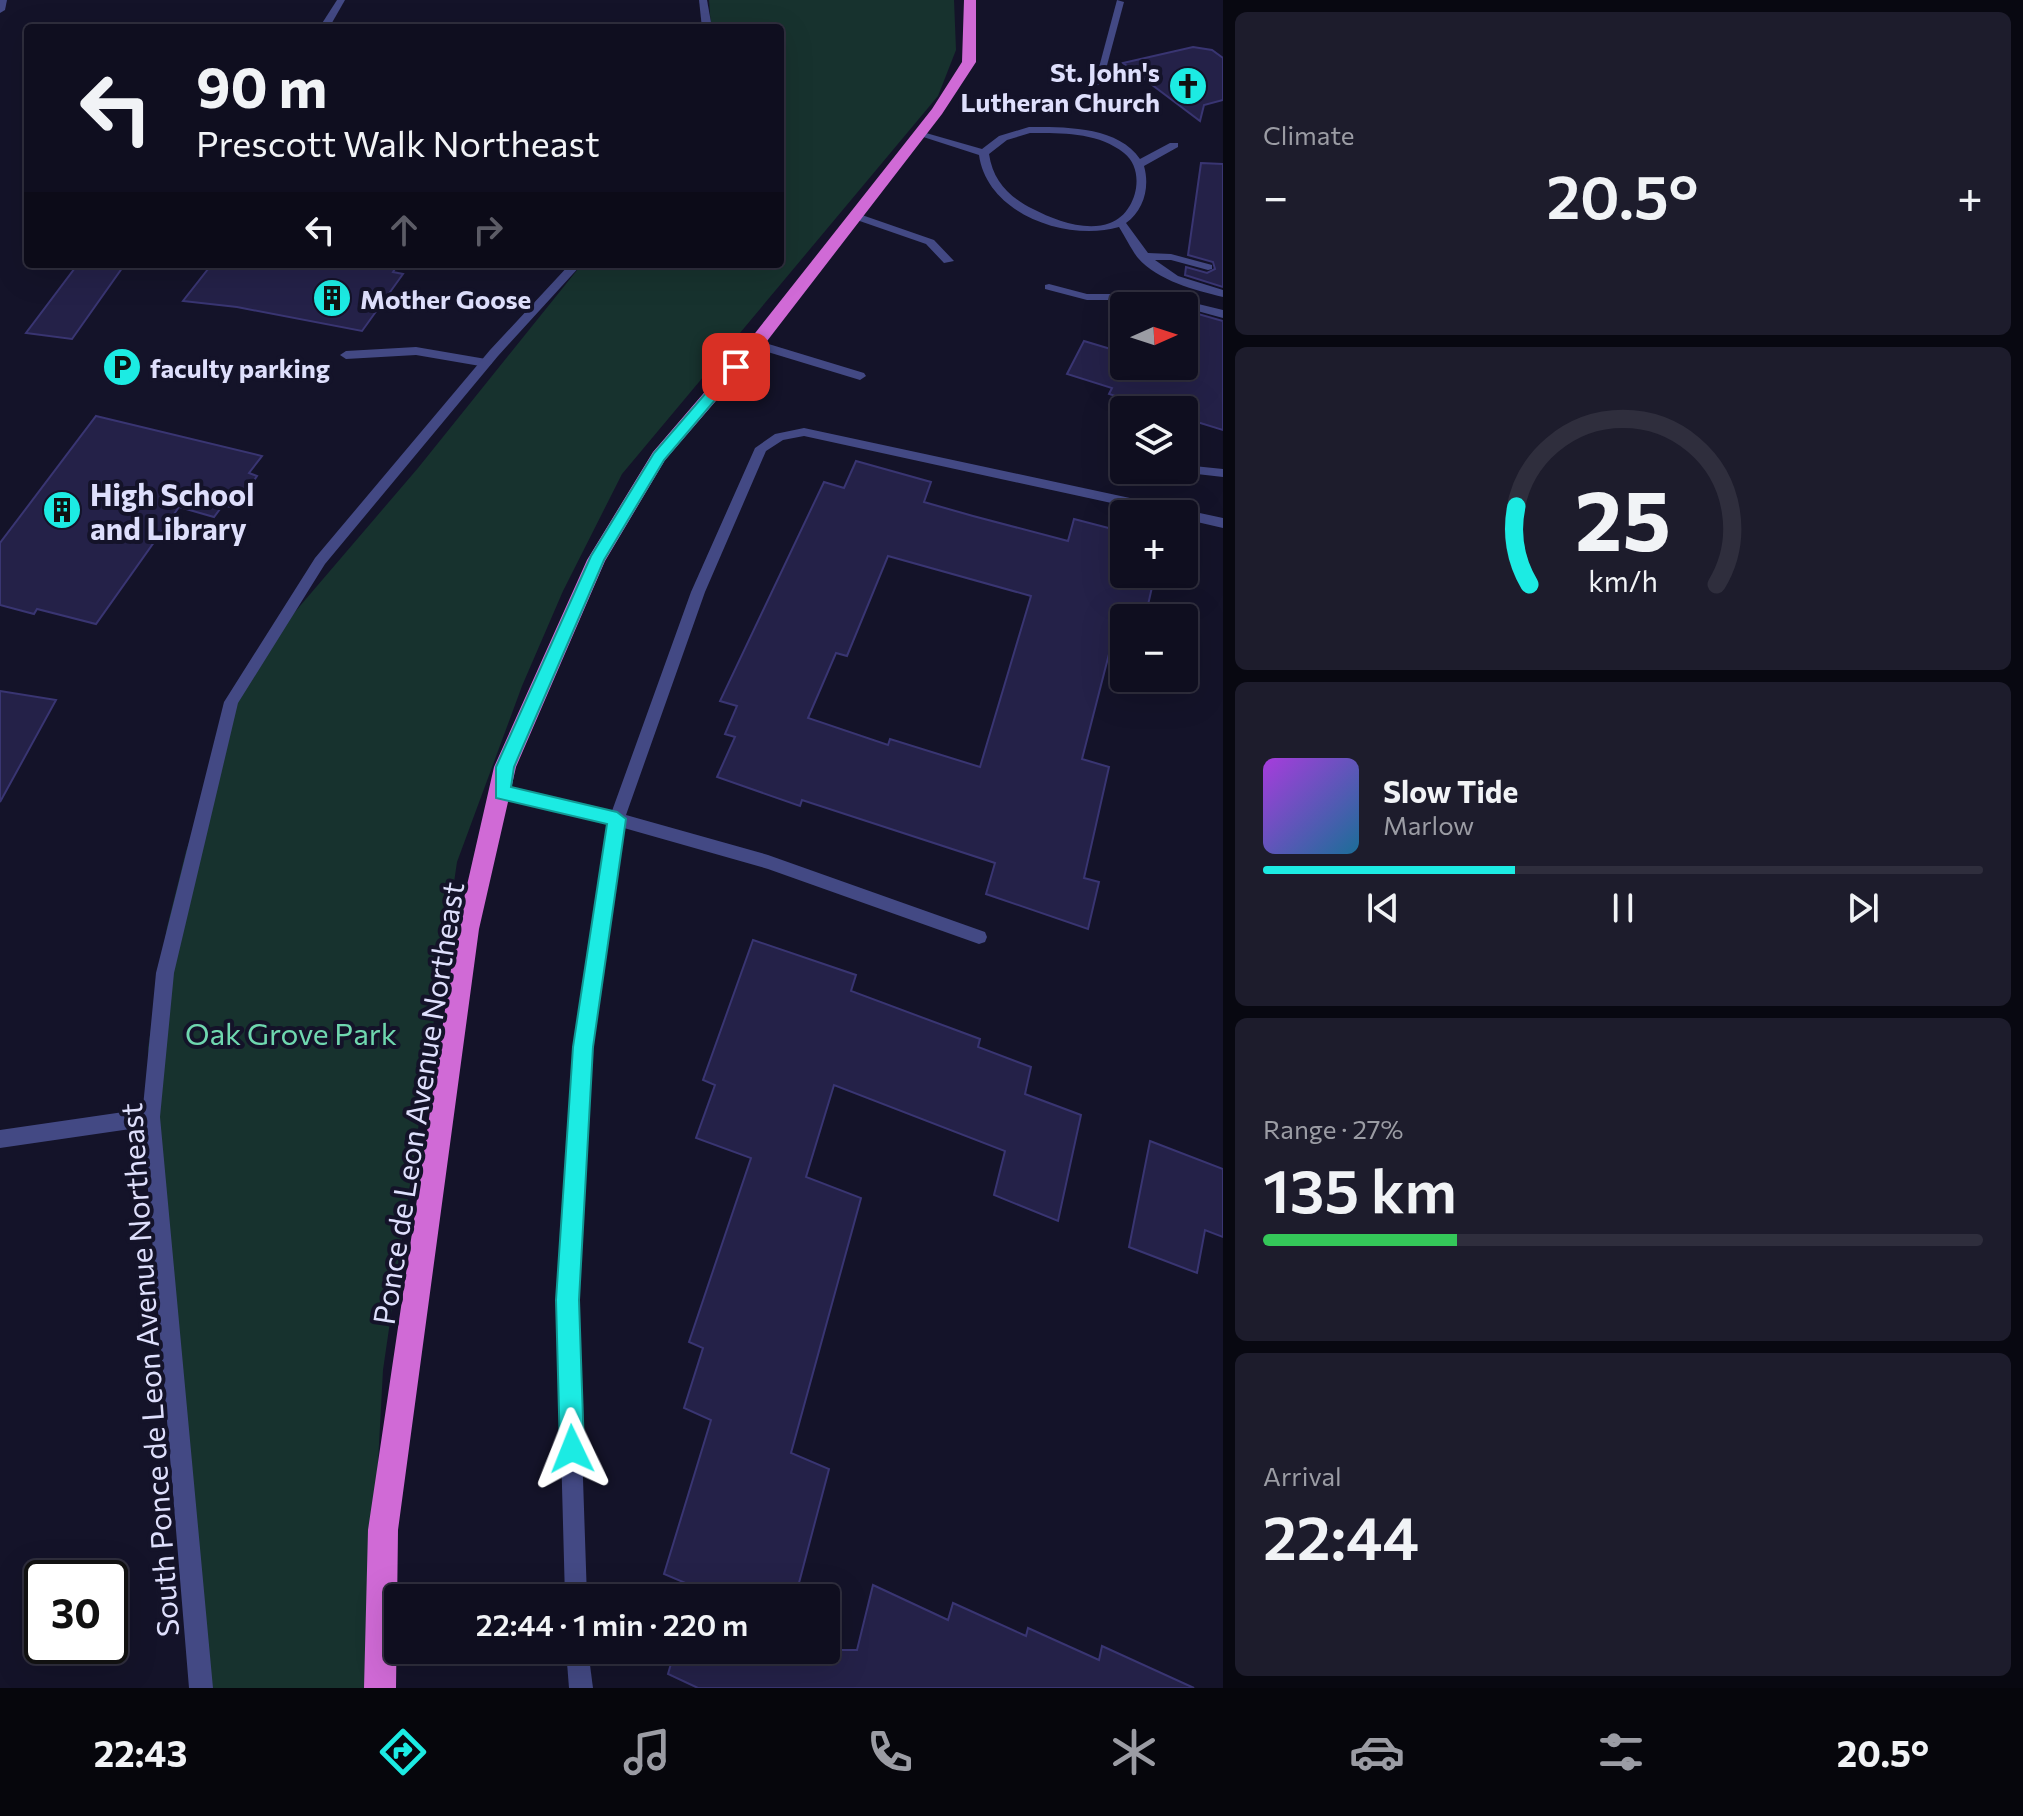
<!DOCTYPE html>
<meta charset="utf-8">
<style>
:root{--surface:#0f0e1f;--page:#1d1c2c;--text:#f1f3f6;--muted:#9b9ca4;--line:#2f2e3d;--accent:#1cebe3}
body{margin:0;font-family:Commissioner,sans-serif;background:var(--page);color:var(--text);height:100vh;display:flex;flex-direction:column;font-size:30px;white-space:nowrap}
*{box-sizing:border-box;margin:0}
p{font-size:26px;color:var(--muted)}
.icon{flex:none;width:44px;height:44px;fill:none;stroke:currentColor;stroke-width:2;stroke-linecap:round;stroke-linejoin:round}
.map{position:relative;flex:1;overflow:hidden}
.drawer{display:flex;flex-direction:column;gap:12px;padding:12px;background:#080811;width:800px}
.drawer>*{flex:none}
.banner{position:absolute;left:24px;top:24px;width:760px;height:244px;border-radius:8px;box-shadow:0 8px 32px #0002,0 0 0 2px var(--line);background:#0f0e1f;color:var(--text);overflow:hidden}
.needle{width:52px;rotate:87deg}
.tools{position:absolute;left:1110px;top:292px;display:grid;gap:16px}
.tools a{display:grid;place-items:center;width:88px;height:88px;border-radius:8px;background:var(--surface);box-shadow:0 8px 32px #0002,0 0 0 2px var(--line);font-size:40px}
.speed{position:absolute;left:24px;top:1560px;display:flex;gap:16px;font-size:40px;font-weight:700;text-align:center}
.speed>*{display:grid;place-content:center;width:104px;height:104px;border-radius:50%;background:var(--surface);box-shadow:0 8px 32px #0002,0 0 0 2px var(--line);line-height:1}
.speed .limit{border:4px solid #111;border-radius:12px;background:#fff;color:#111}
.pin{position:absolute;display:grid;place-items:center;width:68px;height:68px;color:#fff;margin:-34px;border-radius:16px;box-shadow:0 4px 12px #0006}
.me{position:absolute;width:88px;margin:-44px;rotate:358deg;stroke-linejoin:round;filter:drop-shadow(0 0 6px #0008)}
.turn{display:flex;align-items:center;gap:28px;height:168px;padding:0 40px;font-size:36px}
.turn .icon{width:104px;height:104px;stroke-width:2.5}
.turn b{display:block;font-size:56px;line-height:68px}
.lanes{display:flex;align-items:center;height:76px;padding:0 40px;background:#0003;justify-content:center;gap:40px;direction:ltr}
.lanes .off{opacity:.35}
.big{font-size:60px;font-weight:600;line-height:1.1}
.drawer .widget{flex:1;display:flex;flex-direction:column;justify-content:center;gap:12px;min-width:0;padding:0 28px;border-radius:12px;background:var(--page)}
.drawer .dial{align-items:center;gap:0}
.dial svg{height:208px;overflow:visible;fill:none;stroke:var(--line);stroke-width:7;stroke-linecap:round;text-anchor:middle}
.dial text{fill:var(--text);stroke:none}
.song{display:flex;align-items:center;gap:24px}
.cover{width:96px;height:96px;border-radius:12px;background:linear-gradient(135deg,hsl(280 70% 55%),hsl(200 70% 35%))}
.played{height:8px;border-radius:4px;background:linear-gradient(90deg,var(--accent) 35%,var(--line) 35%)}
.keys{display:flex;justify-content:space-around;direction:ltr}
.heat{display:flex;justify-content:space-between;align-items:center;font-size:44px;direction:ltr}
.charge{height:12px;border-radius:6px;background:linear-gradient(90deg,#34c759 27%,var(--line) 0)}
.trip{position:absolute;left:384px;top:1584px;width:456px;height:80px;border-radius:8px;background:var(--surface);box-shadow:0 8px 32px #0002,0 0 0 2px var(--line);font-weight:600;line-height:80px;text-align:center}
.menu{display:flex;height:128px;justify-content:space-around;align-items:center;background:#06060c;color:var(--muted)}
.menu .icon{width:56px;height:56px}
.menu .current{color:var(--accent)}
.menu b{font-size:36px;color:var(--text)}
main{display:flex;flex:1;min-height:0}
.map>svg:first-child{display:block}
</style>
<main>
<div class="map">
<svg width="1223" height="1688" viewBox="0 0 1223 1688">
<rect width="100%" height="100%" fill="#141329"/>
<polygon fill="#17322e" points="709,0 954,0 956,50 938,96 622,474 563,591 522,686 457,862 383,1370 366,1688 199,1688 148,1048 167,927 186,851 217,763 231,702 264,648 418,468 582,264 780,264 780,28 711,28"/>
<g fill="#242148" stroke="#393572" stroke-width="2" fill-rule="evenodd">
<polygon points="1193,47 1212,50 1223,58 1223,100 1204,105 1200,121 1123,63"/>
<polygon points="1201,163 1223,164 1223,287 1185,275 1186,267 1207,273 1215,269 1213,262 1188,255"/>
<polygon points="78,264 125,264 72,339 26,333"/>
<polygon points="212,264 398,264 393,272 403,274 362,331 237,307 183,301"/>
<polygon points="1184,310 1223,321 1223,430 1184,418 1184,410 1159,410 1109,394 1112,388 1067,374 1084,341 1124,353 1124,366 1184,366"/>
<polygon points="96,416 262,456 249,473 257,476 235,508 223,505 214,517 179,507 96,624 37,609 34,614 0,605 0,543"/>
<path d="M856 461 931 482 924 502 973 516 1068 541 1074 519 1124 532V574H1155L1145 618H1124V658L1109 654 1082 759 1109 767 1084 878 1099 882 1088 929 986 894 995 863 802 800 800 806 717 777 735 737 725 734 737 706 720 701 824 482 844 488ZM888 556 1031 596 980 767 890 739 888 745 808 718 836 653 847 656Z"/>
<polygon points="0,691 56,700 0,802"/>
<polygon points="753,940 856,975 851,991 980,1039 978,1047 1031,1067 1025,1094 1081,1115 1058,1221 994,1195 1005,1151 834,1085 806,1177 861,1198 791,1453 829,1469 795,1598 691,1598 695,1587 664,1574 711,1420 684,1408 703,1348 689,1342 751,1158 696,1138 715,1085 703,1080"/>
<polygon points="1150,1141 1223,1169 1223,1237 1205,1230 1197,1273 1129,1247"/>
<polygon points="873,1585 948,1620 953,1603 1026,1636 1028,1628 1099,1660 1102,1646 1194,1688 698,1688 668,1674 675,1650 857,1650"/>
</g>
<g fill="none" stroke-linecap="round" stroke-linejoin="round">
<g fill="#434984" fill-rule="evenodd">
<polygon points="337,0 345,0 329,28 319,28"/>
<polygon points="1117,0 1124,2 1102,84 1094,86"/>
<path d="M1029 127C1064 127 1118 126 1140 159L1170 143H1178V147L1144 166C1150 187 1144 210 1126 223L1148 253 1171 254 1212 265V269L1208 270 1171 260H1155L1178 276 1223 290V297C1195 290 1158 281 1138 258 1133 252 1125 237 1119 227 1067 242 987 214 979 155L914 134 919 131 982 149 999 136ZM1030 133C1061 133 1098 132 1124 153 1147 171 1136 214 1110 223 1086 232 1054 220 1033 209 1009 197 993 181 989 154L1007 140Z"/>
<polygon points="851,214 859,214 934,240 954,261 944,263 926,244 851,218"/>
<polygon points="1049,284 1087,294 1157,294 1223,310 1223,318 1157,300 1087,300 1045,289 1045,285"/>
<polygon points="755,340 864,373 866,376 860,380 751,347 749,344"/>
<polygon points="416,347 486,359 492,363 486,367 416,355 346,359 340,355 346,351"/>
<polygon points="1184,465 1223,469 1223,477 1179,472 1178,470 1184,470"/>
<polygon points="151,1108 157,1111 160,1117 157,1123 151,1126 0,1148 0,1130"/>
</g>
<g fill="#434984" fill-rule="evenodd">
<polygon points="699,0 707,0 712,28 702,28"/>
<polygon points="570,264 582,264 498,356 325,564 238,703 174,973 160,1117 213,1688 189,1688 142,1117 156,973 224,702 315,558 490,350"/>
<polygon points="804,428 1223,518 1223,528 1184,519 1184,514 1162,514 804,436 783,440 766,451 705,592 626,815 768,855 985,932 987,937 985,942 979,944 768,869 624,828 592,1047 577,1300 587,1598 565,1598 557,1300 574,1047 608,824 502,799 496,798 494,793 496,788 502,787 612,811 691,592 755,448 775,434"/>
<polygon points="566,1650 588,1650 593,1688 569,1688"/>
</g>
<polygon fill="#434984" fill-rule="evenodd" points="0,0 7,0 5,10 0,13"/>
<polygon fill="#d06ad6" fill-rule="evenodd" points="964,0 976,0 976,62 942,114 764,345 665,460 605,561 516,767 479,929 398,1530 396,1688 364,1688 368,1530 457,929 494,767 587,560 653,452 752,337 932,109 962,62"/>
</g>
<polygon fill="#1cebe3" stroke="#129994" stroke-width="2" points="731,364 743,367 664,460 604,560 514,767 511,787 617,812 626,819 593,1047 579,1300 584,1449 580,1458 572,1461 563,1458 560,1449 556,1300 573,1047 607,824 496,798 496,767 591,556 654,453"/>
<defs>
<symbol id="church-disc" viewBox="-11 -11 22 22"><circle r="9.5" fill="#1cebe3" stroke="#141329"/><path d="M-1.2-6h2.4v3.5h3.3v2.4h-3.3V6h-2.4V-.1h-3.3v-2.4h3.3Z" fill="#111"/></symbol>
<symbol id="building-disc" viewBox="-11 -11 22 22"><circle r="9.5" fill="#1cebe3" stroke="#141329"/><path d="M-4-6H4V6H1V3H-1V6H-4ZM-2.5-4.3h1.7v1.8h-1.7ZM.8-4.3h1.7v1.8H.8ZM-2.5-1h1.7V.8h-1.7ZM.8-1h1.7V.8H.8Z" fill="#111"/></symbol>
<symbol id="parking-disc" viewBox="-11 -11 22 22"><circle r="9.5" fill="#1cebe3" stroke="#141329"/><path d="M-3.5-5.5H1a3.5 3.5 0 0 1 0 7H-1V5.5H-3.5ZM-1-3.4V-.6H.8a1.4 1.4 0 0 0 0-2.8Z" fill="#111"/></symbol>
</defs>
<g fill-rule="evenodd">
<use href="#church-disc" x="1166" y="64" width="44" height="44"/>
<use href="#building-disc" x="310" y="276" width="44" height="44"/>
<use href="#parking-disc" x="100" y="345" width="44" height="44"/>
<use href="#building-disc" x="40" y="488" width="44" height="44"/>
</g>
<g text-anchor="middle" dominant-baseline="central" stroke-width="8" stroke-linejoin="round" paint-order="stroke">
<g font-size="26" font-weight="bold" fill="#dedffc" stroke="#141329" text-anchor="start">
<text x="1160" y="71" text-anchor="end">St. John's<tspan x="1160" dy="30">Lutheran Church</tspan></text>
<text x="360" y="298">Mother Goose</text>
<text x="150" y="367">faculty parking</text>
</g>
<g font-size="30" font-weight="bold" fill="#dedffc" stroke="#141329" text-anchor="start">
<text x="90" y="493">High School<tspan x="90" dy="34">and Library</tspan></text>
</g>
<g font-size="30" fill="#6fd7af" stroke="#141329">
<text x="291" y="1032">Oak Grove Park</text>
</g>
<g font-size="30" fill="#dedffc" stroke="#141329">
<text transform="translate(417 1103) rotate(-81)">Ponce de Leon Avenue Northeast</text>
<text transform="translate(148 1370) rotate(-94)">South Ponce de Leon Avenue Northeast</text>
</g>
</g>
</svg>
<div class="tools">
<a><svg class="needle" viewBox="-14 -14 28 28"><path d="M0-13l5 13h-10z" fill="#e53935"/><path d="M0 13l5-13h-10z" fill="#9b9ca4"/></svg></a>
<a><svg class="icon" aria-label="layers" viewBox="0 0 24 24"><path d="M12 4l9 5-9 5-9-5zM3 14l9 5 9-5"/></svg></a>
<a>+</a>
<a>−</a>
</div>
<div class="speed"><div class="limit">30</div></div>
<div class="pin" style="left:736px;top:367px;background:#d93025"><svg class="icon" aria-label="arrive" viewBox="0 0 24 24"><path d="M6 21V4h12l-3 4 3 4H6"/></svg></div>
<svg class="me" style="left:572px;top:1449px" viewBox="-20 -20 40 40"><path d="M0-17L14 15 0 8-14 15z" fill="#1cebe3" stroke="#fff" stroke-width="4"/></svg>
<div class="trip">22:44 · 1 min · 220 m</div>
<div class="banner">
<div class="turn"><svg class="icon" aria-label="left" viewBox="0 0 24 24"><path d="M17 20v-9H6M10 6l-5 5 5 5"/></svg><div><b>90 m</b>Prescott Walk Northeast</div></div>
<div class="lanes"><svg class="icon" aria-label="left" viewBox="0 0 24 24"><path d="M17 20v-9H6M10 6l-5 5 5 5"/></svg><svg class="icon off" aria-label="ahead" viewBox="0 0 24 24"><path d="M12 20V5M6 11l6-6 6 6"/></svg><svg class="icon off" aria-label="right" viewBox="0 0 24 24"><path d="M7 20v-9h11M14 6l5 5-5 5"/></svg></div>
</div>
</div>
<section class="drawer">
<div class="widget"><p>Climate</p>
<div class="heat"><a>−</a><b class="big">20.5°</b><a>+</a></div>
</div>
<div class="widget dial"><svg viewBox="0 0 100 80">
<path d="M14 69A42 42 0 1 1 86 69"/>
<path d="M14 69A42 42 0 0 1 9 39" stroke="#1cebe3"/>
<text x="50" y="56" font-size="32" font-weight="700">25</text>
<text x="50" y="72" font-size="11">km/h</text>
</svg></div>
<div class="widget">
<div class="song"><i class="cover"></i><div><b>Slow Tide</b><p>Marlow</p></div></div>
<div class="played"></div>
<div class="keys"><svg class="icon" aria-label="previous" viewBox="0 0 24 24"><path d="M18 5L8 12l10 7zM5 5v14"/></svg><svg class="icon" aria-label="pause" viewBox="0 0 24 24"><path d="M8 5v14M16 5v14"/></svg><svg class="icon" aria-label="next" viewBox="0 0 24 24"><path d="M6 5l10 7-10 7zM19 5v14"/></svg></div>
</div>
<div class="widget"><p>Range · 27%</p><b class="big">135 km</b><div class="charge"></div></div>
<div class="widget"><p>Arrival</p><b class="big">22:44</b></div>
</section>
</main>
<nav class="menu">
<b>22:43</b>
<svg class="icon current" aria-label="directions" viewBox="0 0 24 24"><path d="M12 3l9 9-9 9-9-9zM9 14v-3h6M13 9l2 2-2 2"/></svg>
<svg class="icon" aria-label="music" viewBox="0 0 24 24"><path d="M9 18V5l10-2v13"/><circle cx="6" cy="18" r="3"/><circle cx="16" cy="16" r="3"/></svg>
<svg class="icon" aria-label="phone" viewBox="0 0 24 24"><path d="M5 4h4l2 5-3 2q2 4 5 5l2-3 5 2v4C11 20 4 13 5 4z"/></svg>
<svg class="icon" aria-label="climate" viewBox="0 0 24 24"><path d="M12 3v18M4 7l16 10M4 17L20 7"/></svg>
<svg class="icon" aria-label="car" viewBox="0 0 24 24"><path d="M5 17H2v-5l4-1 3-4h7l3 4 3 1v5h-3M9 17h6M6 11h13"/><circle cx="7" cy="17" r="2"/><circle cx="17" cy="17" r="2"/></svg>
<svg class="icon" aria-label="filters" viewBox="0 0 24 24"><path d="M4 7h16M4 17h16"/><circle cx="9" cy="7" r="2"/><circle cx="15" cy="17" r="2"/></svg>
<b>20.5°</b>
</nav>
